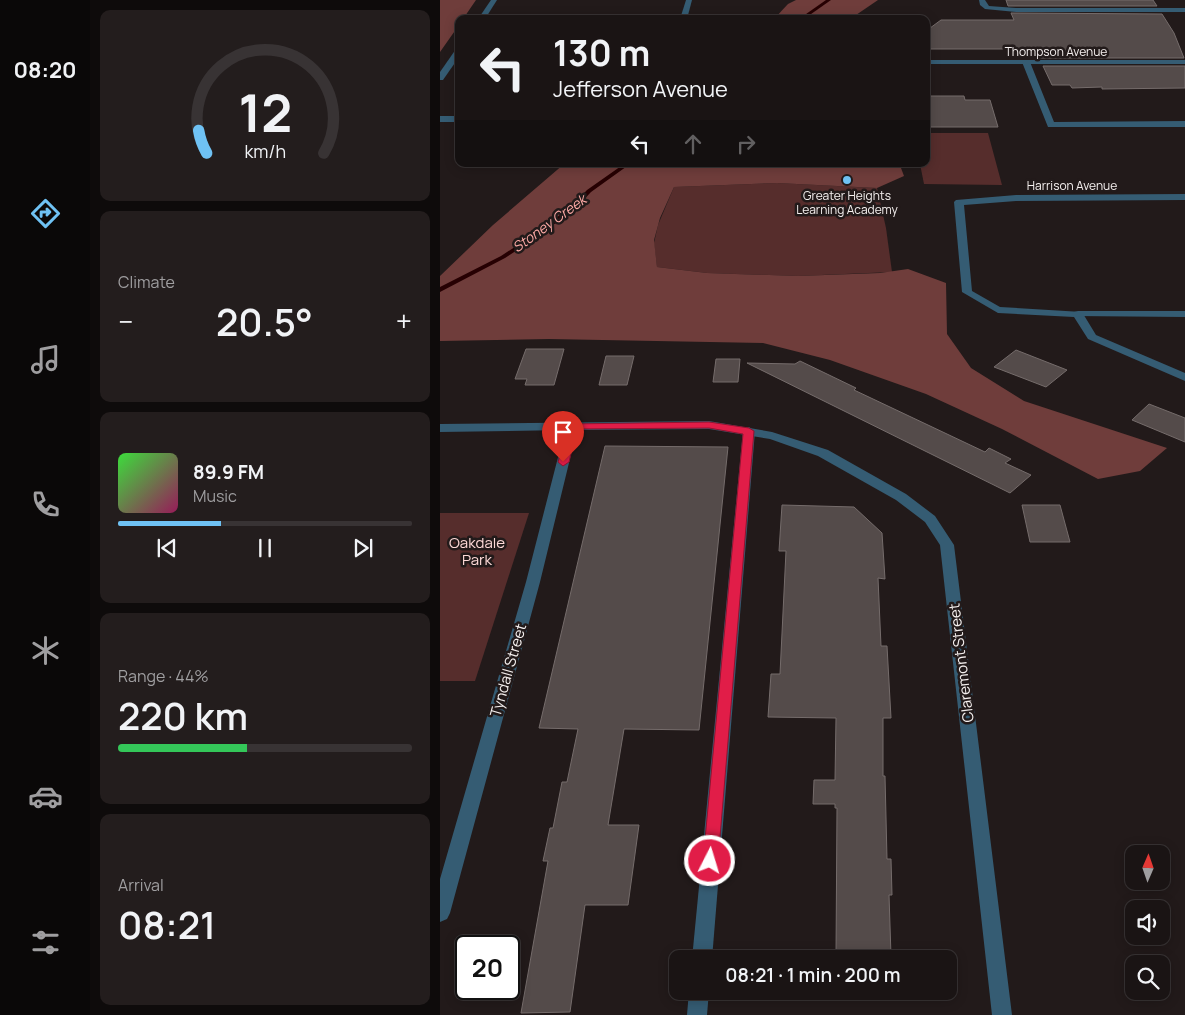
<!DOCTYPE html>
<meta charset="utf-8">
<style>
:root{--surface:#1a1414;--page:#231d1d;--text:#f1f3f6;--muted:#9f9ea0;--line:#383334;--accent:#6fc2f4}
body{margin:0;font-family:Manrope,sans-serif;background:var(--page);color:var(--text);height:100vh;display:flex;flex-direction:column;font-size:19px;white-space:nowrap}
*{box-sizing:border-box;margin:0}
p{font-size:16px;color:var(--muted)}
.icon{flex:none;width:28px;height:28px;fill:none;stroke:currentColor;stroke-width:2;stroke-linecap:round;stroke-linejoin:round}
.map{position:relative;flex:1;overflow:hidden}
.panel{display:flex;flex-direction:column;gap:10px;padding:10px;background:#0e0b0b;width:350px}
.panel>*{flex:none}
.hud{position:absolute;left:15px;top:15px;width:475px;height:152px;border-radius:10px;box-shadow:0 2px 12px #0003,0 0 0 1px var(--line);background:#1a1414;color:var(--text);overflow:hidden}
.needle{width:32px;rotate:2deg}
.tools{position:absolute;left:685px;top:845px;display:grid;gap:10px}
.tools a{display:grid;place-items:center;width:45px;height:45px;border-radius:10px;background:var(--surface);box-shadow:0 2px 12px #0003,0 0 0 1px var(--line);font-size:25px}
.speed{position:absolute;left:15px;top:935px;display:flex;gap:10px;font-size:25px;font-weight:700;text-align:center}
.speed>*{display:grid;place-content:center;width:65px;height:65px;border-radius:50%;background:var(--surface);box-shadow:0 2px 12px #0003,0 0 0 1px var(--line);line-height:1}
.speed .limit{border:2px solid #111;border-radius:8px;background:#fff;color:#111}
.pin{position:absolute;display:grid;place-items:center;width:42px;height:42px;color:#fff;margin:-51px -21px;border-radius:50% 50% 50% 0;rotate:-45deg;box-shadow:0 0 5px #0007}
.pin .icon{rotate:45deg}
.me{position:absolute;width:55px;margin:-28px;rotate:5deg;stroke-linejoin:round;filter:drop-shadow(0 0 4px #0008)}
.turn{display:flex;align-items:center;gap:18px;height:105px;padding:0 15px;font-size:22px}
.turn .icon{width:65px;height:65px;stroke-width:2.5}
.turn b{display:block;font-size:35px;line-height:42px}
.lanes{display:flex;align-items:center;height:48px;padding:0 15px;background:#0003;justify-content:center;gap:25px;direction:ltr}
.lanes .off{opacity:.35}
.big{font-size:38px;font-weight:600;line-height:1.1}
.panel .card{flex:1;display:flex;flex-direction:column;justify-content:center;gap:8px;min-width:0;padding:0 18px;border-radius:10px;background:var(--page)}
.panel .dial{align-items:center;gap:0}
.dial svg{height:130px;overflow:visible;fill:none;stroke:var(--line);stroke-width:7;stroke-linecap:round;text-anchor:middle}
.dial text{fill:var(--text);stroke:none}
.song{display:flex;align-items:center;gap:15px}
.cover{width:60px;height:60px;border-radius:8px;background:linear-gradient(135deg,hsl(120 70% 55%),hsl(330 70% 35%))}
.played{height:5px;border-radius:2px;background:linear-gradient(90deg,var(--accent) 35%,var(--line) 35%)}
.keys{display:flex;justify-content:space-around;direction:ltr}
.heat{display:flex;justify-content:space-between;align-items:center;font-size:28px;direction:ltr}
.charge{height:8px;border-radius:4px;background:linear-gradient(90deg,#34c759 44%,var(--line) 0)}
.trip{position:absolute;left:229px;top:950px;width:288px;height:50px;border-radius:10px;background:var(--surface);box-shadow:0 2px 12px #0003,0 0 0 1px var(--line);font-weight:600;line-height:50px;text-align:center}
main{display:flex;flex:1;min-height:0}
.tabs{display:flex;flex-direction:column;width:90px;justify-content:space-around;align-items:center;background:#0a0808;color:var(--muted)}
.tabs .icon{width:35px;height:35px}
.tabs .current{color:var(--accent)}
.tabs b{font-size:22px;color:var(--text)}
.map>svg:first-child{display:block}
</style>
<main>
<nav class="tabs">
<b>08:20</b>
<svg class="icon current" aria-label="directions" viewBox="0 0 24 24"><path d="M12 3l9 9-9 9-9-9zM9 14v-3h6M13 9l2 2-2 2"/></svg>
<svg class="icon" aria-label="music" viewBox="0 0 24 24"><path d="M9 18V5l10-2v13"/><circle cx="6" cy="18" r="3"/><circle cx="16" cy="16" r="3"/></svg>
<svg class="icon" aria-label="phone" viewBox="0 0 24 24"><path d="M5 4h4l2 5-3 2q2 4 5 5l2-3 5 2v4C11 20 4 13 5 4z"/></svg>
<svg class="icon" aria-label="climate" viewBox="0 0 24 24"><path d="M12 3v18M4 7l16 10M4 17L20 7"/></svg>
<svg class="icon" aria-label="car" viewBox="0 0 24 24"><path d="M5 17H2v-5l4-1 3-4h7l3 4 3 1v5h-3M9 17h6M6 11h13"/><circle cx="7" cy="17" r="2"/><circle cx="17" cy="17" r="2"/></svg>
<svg class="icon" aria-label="filters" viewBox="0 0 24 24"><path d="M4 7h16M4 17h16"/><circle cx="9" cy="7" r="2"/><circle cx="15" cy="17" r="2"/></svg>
</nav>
<section class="panel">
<div class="card dial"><svg viewBox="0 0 100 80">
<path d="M14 69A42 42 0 1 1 86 69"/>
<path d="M14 69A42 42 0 0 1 9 55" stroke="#6fc2f4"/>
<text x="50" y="56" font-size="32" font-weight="700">12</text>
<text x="50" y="72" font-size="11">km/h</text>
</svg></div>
<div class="card"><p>Climate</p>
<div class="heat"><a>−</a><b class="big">20.5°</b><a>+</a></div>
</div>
<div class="card">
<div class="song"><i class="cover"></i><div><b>89.9 FM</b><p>Music</p></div></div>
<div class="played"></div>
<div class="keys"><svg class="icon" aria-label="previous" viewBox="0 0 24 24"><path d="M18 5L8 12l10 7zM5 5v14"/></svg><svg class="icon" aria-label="pause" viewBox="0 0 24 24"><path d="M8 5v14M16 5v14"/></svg><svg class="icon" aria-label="next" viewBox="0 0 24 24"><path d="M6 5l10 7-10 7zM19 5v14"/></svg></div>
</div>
<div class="card"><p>Range · 44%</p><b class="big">220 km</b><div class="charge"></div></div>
<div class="card"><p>Arrival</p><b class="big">08:21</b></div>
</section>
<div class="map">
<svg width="745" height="1015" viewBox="0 0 745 1015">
<rect width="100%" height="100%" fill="#221a1a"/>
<g fill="#562d2c">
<polygon points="486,133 548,133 562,185 484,184 480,164 486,164"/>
<polygon points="337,183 437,188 446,228 452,272 358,276 267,273 217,267 214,243 218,225 234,187"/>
<polygon points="0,513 89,513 35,681 0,681"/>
</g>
<g fill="#6f3d3b">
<polygon points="0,0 36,0 23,19 19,19 19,25 0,52"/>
<polygon points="356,0 438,0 416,15 403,19 334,19 348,4"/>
<polygon points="124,164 443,164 461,168 464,176 437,188 337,183 234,187 220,218 214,240 217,267 267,273 358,276 440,273 468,269 506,283 507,334 531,368 584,401 727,448 700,471 658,479 562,429 486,394 390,360 323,343 109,339 0,341 0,276 53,225"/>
</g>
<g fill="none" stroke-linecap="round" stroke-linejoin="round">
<g fill="#260002" fill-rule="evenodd">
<polygon points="386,0 391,0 364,19 359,19"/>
<polygon points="184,164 190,164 151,192 135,209 91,241 65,258 0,292 0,287 61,256 87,239 131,207 147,190"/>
</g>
</g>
<g fill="#544b4a" stroke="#756c6b">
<polygon points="566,0 713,0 717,6 568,6"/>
<polygon points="571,13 722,14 734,33 744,58 599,58 594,49 486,49 486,31 501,20 574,20"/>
<polygon points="603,66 745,66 745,88 662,89 662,87 632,88 630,85 612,85"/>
<polygon points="486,96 524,96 525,100 550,100 558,127 486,127"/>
<polygon points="86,349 124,349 114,385 85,385 87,379 75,379"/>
<polygon points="576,350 627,370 606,387 554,367"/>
<polygon points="166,356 194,356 187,385 159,385"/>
<polygon points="276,359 300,359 298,382 273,382"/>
<polygon points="360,361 416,388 414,390 545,452 549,448 571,459 565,463 591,475 570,493 307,363 355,364"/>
<polygon points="709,404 745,418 745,442 692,420"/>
<polygon points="165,446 288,447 259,730 184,729 168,825 199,825 188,905 145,905 130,1012 81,1013 108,861 103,861 110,828 113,828 122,782 127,782 138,729 99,728"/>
<polygon points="342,505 414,507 442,533 445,579 438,578 441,646 447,646 451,718 443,718 443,776 445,776 447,859 451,859 452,895 449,895 451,956 457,956 457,959 379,959 379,955 396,955 397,808 395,808 395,804 373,804 374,780 395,780 396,718 328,717 331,674 340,674 346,551 339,551"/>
<polygon points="582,505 620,505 630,542 590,542"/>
<polygon points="378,991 457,991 457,995 378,993"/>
</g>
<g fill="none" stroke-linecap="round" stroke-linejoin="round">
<g fill="#355c73" fill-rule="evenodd">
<polygon points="583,60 590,62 614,122 745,121 745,127 608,127 582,62"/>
<polygon points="309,427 315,431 272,959 252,959 303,431"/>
<polygon points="249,991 269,991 267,1015 247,1015"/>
</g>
<g fill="#355c73" fill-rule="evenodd">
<polygon points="51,0 57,0 45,19 38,19"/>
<polygon points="246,0 252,0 247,19 240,19"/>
<polygon points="539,0 545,0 549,6 576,8 745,8 745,12 576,12 545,9 540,5"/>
<polygon points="16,49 19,49 19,57 3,80 0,80 0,72"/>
<rect x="486" y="60" width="259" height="4"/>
<rect x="0" y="116" width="19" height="6"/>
<polygon points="745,194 745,200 576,201 524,205 532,291 560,307 642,312 656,335 745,373 745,381 648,339 634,317 558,313 522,292 514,202 516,200 576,195"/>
<polygon points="269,421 332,432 388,450 466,494 495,516 514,545 572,1015 552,1015 500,545 485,522 456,500 378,456 330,439 269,429 137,430 100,582 10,913 7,919 0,922 0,879 86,582 125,430 0,432 0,424"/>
</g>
<polygon fill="#355c73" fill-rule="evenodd" points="638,311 745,311 745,317 634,316 632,314 634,312"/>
</g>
<polygon fill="#e11d48" stroke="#92132f" points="269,422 309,428 314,431 278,861 276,866 270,868 265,866 263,861 303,434 269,428 137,429 129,462 123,466 118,462 129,424"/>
<circle fill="#6fc2f4" stroke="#221a1a" stroke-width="2" cx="407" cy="180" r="5"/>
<g text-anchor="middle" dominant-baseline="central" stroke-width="5" stroke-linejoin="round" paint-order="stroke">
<g font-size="12" fill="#f5f0ef" stroke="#221a1a">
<text x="616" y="51">Thompson Avenue</text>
<text x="632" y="185">Harrison Avenue</text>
</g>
<g font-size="12" fill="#f5f0ef" stroke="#221a1a">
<text x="407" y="195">Greater Heights<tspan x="407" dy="14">Learning Academy</tspan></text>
</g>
<g font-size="14" font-style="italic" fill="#feaaa6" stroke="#221a1a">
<text transform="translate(109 223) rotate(-36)">Stoney Creek</text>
</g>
<g font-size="15" fill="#fdd9d7" stroke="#221a1a">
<text x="37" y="542">Oakdale<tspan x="37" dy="17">Park</tspan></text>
</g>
<g font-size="15" fill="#f5f0ef" stroke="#221a1a">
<text transform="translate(521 663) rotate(-97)">Claremont Street</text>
<text transform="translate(68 670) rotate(-74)">Tyndall Street</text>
</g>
</g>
</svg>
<div class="tools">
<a><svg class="needle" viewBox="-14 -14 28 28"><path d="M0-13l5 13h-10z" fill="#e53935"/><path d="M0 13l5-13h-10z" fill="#9f9ea0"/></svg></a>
<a><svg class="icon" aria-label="sound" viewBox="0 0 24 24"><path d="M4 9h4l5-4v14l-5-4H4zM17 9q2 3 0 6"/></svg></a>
<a><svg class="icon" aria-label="search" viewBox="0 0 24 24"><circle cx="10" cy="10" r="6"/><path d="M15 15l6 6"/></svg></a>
</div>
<div class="speed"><div class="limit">20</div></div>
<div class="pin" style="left:123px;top:462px;background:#d93025"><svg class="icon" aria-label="arrive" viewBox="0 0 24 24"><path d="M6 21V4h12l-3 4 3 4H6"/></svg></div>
<svg class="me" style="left:270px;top:861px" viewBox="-20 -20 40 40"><circle r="17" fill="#e11d48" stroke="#fff" stroke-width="3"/><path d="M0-11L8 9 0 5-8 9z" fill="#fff"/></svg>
<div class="trip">08:21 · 1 min · 200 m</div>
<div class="hud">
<div class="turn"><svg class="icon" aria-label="left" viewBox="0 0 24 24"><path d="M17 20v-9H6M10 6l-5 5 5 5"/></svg><div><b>130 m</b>Jefferson Avenue</div></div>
<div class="lanes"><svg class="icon" aria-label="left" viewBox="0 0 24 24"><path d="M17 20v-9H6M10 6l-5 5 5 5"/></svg><svg class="icon off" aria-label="ahead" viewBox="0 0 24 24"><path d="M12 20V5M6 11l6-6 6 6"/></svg><svg class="icon off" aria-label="right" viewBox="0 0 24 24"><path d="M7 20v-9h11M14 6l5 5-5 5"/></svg></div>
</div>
</div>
</main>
